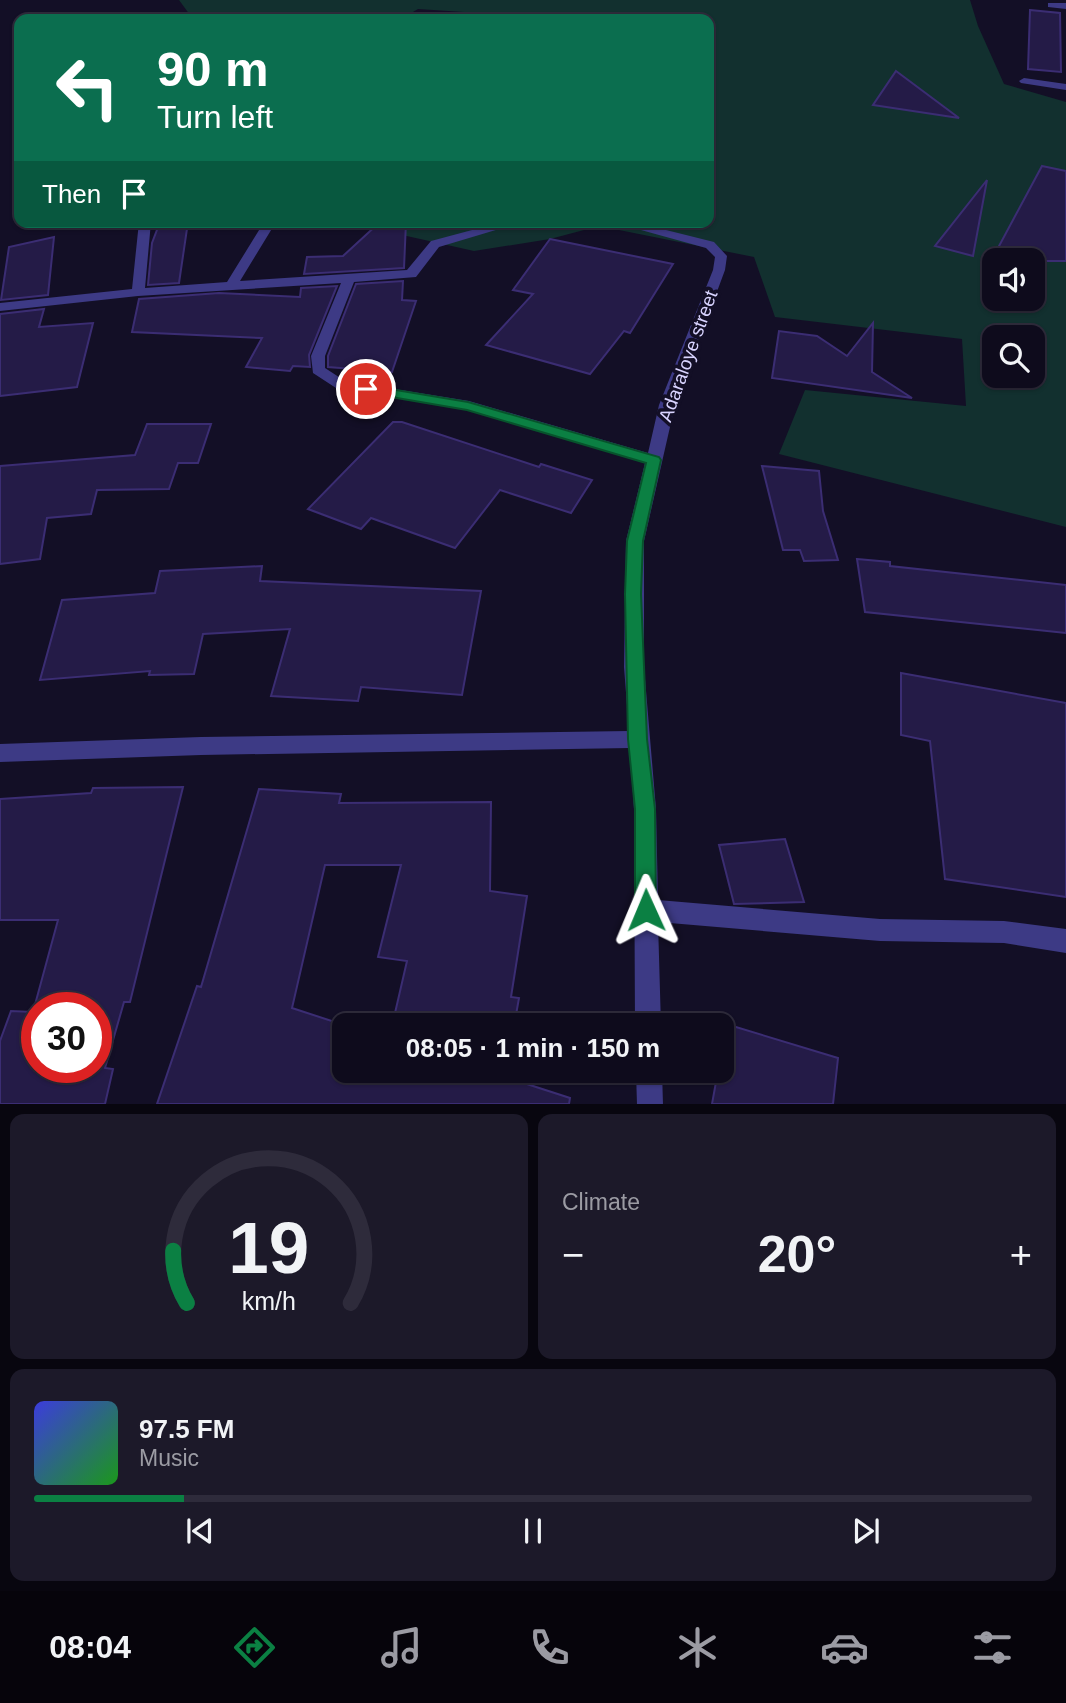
<!DOCTYPE html>
<meta charset="utf-8">
<style>
:root{--surface:#0e0b1c;--page:#1c1929;--text:#f1f3f6;--muted:#9b9ba3;--line:#2e2b3b;--accent:#0b8043}
body{margin:0;font-family:Arial,sans-serif;background:var(--page);color:var(--text);height:100vh;display:flex;flex-direction:column;font-size:26px;white-space:nowrap}
*{box-sizing:border-box;margin:0}
p{font-size:23px;color:var(--muted)}
.icon{flex:none;width:38px;height:38px;fill:none;stroke:currentColor;stroke-width:2;stroke-linecap:round;stroke-linejoin:round}
.map{position:relative;height:1104px;overflow:hidden}
.panel{display:flex;flex-direction:column;gap:10px;padding:10px;background:#08060f;flex:1}
.panel>*{flex:none}
.guide{position:absolute;left:14px;top:14px;width:700px;height:214px;border-radius:14px;box-shadow:0 2px 5px #0004,0 0 0 2px var(--line);background:#0b6e4f;color:#fff;overflow:hidden}
.buttons{position:absolute;left:982px;top:248px;display:grid;gap:14px}
.buttons a{display:grid;place-items:center;width:63px;height:63px;border-radius:14px;background:var(--surface);box-shadow:0 2px 5px #0004,0 0 0 2px var(--line);font-size:35px}
.speed{position:absolute;left:21px;top:992px;display:flex;gap:14px;font-size:35px;font-weight:700;text-align:center}
.speed>*{display:grid;place-content:center;width:91px;height:91px;border-radius:50%;background:var(--surface);box-shadow:0 2px 5px #0004,0 0 0 2px var(--line);line-height:1}
.speed .limit{border:10px solid #d22;background:#fff;color:#111}
.pin{position:absolute;display:grid;place-items:center;width:60px;height:60px;color:#fff;margin:-30px;border:4px solid #fff;border-radius:50%;box-shadow:0 2px 7px #0007}
.me{position:absolute;width:77px;margin:-38px;rotate:359deg;stroke-linejoin:round;filter:drop-shadow(0 0 5px #0008)}
.turn{display:flex;align-items:center;gap:24px;height:147px;padding:0 28px;font-size:32px}
.turn .icon{width:91px;height:91px;stroke-width:2.5}
.turn b{display:block;font-size:49px;line-height:60px}
.then{display:flex;align-items:center;height:66px;padding:0 28px;background:#0003;gap:14px;font-size:26px}
.big{font-size:52px;font-weight:800;line-height:1.1}
.panel .tile{flex:1;display:flex;flex-direction:column;justify-content:center;gap:10px;min-width:0;padding:0 24px;border-radius:14px;background:var(--page)}
.panel .dial{align-items:center;gap:0}
.dial svg{height:182px;overflow:visible;fill:none;stroke:var(--line);stroke-width:7;stroke-linecap:round;text-anchor:middle}
.dial text{fill:var(--text);stroke:none}
.song{display:flex;align-items:center;gap:21px}
.cover{width:84px;height:84px;border-radius:10px;background:linear-gradient(135deg,hsl(240 70% 55%),hsl(120 70% 35%))}
.played{height:7px;border-radius:4px;background:linear-gradient(90deg,var(--accent) 15%,var(--line) 15%)}
.keys{display:flex;justify-content:space-around;direction:ltr}
.heat{display:flex;justify-content:space-between;align-items:center;font-size:38px;direction:ltr}
.panel .tiles{flex:1;display:grid;gap:10px;grid-template-columns:1fr 1fr}
.tile:last-child{grid-column:span 2}
.trip{position:absolute;left:332px;top:1013px;width:402px;height:70px;border-radius:14px;background:var(--surface);box-shadow:0 2px 5px #0004,0 0 0 2px var(--line);font-weight:800;line-height:70px;text-align:center}
.tab-bar{display:flex;height:112px;justify-content:space-around;align-items:center;background:#06040b;color:var(--muted)}
.tab-bar .icon{width:49px;height:49px}
.tab-bar .current{color:var(--accent)}
.tab-bar b{font-size:32px;color:var(--text)}
.map>svg:first-child{display:block}
</style>
<div class="map">
<svg width="1066" height="1105" viewBox="0 0 1066 1105">
<rect width="100%" height="100%" fill="#130f26"/>
<path fill="#12302f" fill-rule="evenodd" d="M179 0H970L978 26 1004 84 1066 102V527L779 454 805 390 966 406 962 339 775 317 754 257 599 226 550 239 474 251 344 222H709V19H509V15L418 9 401 19H171L190 15ZM994 261H1032V299H994ZM994 338H1032V376H994Z"/>
<g fill="#241b47" stroke="#3b2d73" stroke-width="2" fill-rule="evenodd">
<polygon points="1030,10 1060,13 1061,72 1028,69"/>
<polygon points="896,71 959,118 873,105"/>
<polygon points="1042,166 1066,171 1066,261 991,261"/>
<polygon points="987,180 973,256 935,246"/>
<polygon points="160,222 188,222 179,283 148,285 152,243"/>
<polygon points="380,222 406,222 404,268 304,274 307,257 343,256"/>
<polygon points="54,237 48,295 1,300 9,247"/>
<polygon points="550,239 673,264 630,333 624,331 590,374 486,345 533,294 513,290"/>
<polygon points="403,281 402,300 416,301 392,372 328,367 328,356 356,284"/>
<polygon points="337,286 309,355 310,367 293,366 290,371 246,367 262,338 132,332 139,299 219,293 300,297 301,288"/>
<polygon points="44,309 39,327 93,323 77,387 0,396 0,314"/>
<polygon points="873,323 872,372 912,398 772,378 779,331 817,336 847,356"/>
<polygon points="393,422 402,422 539,467 541,464 592,480 571,513 500,490 455,548 371,518 361,529 308,509"/>
<polygon points="147,424 211,424 198,463 178,463 169,489 97,490 91,514 47,518 40,559 0,564 0,466 135,455"/>
<polygon points="762,466 819,471 823,511 838,560 804,561 800,550 783,550"/>
<polygon points="857,559 890,562 890,566 1066,585 1066,633 865,612"/>
<polygon points="262,566 260,581 481,591 462,695 361,687 358,701 271,696 290,629 203,634 194,674 149,675 150,671 40,680 62,600 155,593 160,571"/>
<polygon points="901,673 1066,703 1066,897 945,879 930,741 901,735"/>
<path d="M183 787 130 1002H124L105 1068 113 1069 105 1104H0V1041L11 1011 33 1012 58 920H0V799L91 793 93 788ZM37 1008H96V1068H37Z"/>
<polygon points="259,789 341,794 339,803 491,802 490,891 527,896 511,997 519,998 514,1026 392,1026 407,961 378,957 401,865 325,865 292,1008 347,1026 345,1026 345,1071 487,1071 570,1098 569,1104 157,1104 197,986 201,987"/>
<polygon points="785,839 804,902 734,904 719,845"/>
<polygon points="726,1024 838,1058 833,1104 712,1104 718,1071 723,1071"/>
</g>
<g fill="none" stroke-linecap="round" stroke-linejoin="round">
<g fill="#3d3a85" fill-rule="evenodd">
<polygon points="1048,3 1066,3 1066,9 1048,7"/>
<polygon points="1024,78 1066,84 1066,90 1021,83 1019,81"/>
<polygon points="139,222 151,222 145,288 227,282 264,222 276,222 240,281 407,270 431,241 502,222 523,222 439,247 416,277 354,282 325,356 325,368 345,381 469,401 648,453 659,405 713,270 715,257 706,248 612,222 634,222 714,242 727,256 725,270 675,405 644,541 644,667 656,809 658,900 880,919 1004,921 1066,929 1066,953 1004,943 880,941 658,922 661,1026 635,1026 634,809 630,748 201,755 0,762 0,744 201,737 629,731 624,667 626,541 645,463 467,410 336,388 313,373 311,356 341,283 138,296 0,311 0,303 132,289"/>
<polygon points="636,1071 662,1071 663,1105 637,1105"/>
</g>
</g>
<polygon fill="#0b8043" stroke="#07532c" stroke-width="2" points="366,385 468,402 659,457 661,460 643,541 641,594 647,739 655,809 656,910 653,917 646,920 638,917 635,910 635,809 628,739 625,594 627,541 646,463 467,410 362,392 360,389"/>
<g text-anchor="middle" dominant-baseline="central" stroke-width="7" stroke-linejoin="round" paint-order="stroke">
<g font-size="19" fill="#d9d4ff" stroke="#130f26">
<text transform="translate(688 356) rotate(-70)">Adaraloye street</text>
</g>
</g>
</svg>
<div class="buttons">
<a><svg class="icon" aria-label="sound" viewBox="0 0 24 24"><path d="M4 9h4l5-4v14l-5-4H4zM17 9q2 3 0 6"/></svg></a>
<a><svg class="icon" aria-label="search" viewBox="0 0 24 24"><circle cx="10" cy="10" r="6"/><path d="M15 15l6 6"/></svg></a>
</div>
<div class="speed"><div class="limit">30</div></div>
<div class="pin" style="left:366px;top:389px;background:#d93025"><svg class="icon" aria-label="arrive" viewBox="0 0 24 24"><path d="M6 21V4h12l-3 4 3 4H6"/></svg></div>
<svg class="me" style="left:646px;top:910px" viewBox="-20 -20 40 40"><path d="M0-17L14 15 0 8-14 15z" fill="#0b8043" stroke="#fff" stroke-width="4"/></svg>
<div class="trip">08:05 · 1 min · 150 m</div>
<div class="guide">
<div class="turn"><svg class="icon" aria-label="left" viewBox="0 0 24 24"><path d="M17 20v-9H6M10 6l-5 5 5 5"/></svg><div><b>90 m</b>Turn left</div></div>
<div class="then">Then<svg class="icon" aria-label="arrive" viewBox="0 0 24 24"><path d="M6 21V4h12l-3 4 3 4H6"/></svg></div>
</div>
</div>
<section class="panel">
<div class="tiles">
<div class="tile dial"><svg viewBox="0 0 100 80">
<path d="M14 69A42 42 0 1 1 86 69"/>
<path d="M14 69A42 42 0 0 1 8 46" stroke="#0b8043"/>
<text x="50" y="56" font-size="32" font-weight="700">19</text>
<text x="50" y="72" font-size="11">km/h</text>
</svg></div>
<div class="tile"><p>Climate</p>
<div class="heat"><a>−</a><b class="big">20°</b><a>+</a></div>
</div>
<div class="tile">
<div class="song"><i class="cover"></i><div><b>97.5 FM</b><p>Music</p></div></div>
<div class="played"></div>
<div class="keys"><svg class="icon" aria-label="previous" viewBox="0 0 24 24"><path d="M18 5L8 12l10 7zM5 5v14"/></svg><svg class="icon" aria-label="pause" viewBox="0 0 24 24"><path d="M8 5v14M16 5v14"/></svg><svg class="icon" aria-label="next" viewBox="0 0 24 24"><path d="M6 5l10 7-10 7zM19 5v14"/></svg></div>
</div>
</div>
</section>
<nav class="tab-bar">
<b>08:04</b>
<svg class="icon current" aria-label="directions" viewBox="0 0 24 24"><path d="M12 3l9 9-9 9-9-9zM9 14v-3h6M13 9l2 2-2 2"/></svg>
<svg class="icon" aria-label="music" viewBox="0 0 24 24"><path d="M9 18V5l10-2v13"/><circle cx="6" cy="18" r="3"/><circle cx="16" cy="16" r="3"/></svg>
<svg class="icon" aria-label="phone" viewBox="0 0 24 24"><path d="M5 4h4l2 5-3 2q2 4 5 5l2-3 5 2v4C11 20 4 13 5 4z"/></svg>
<svg class="icon" aria-label="climate" viewBox="0 0 24 24"><path d="M12 3v18M4 7l16 10M4 17L20 7"/></svg>
<svg class="icon" aria-label="car" viewBox="0 0 24 24"><path d="M5 17H2v-5l4-1 3-4h7l3 4 3 1v5h-3M9 17h6M6 11h13"/><circle cx="7" cy="17" r="2"/><circle cx="17" cy="17" r="2"/></svg>
<svg class="icon" aria-label="filters" viewBox="0 0 24 24"><path d="M4 7h16M4 17h16"/><circle cx="9" cy="7" r="2"/><circle cx="15" cy="17" r="2"/></svg>
</nav>
